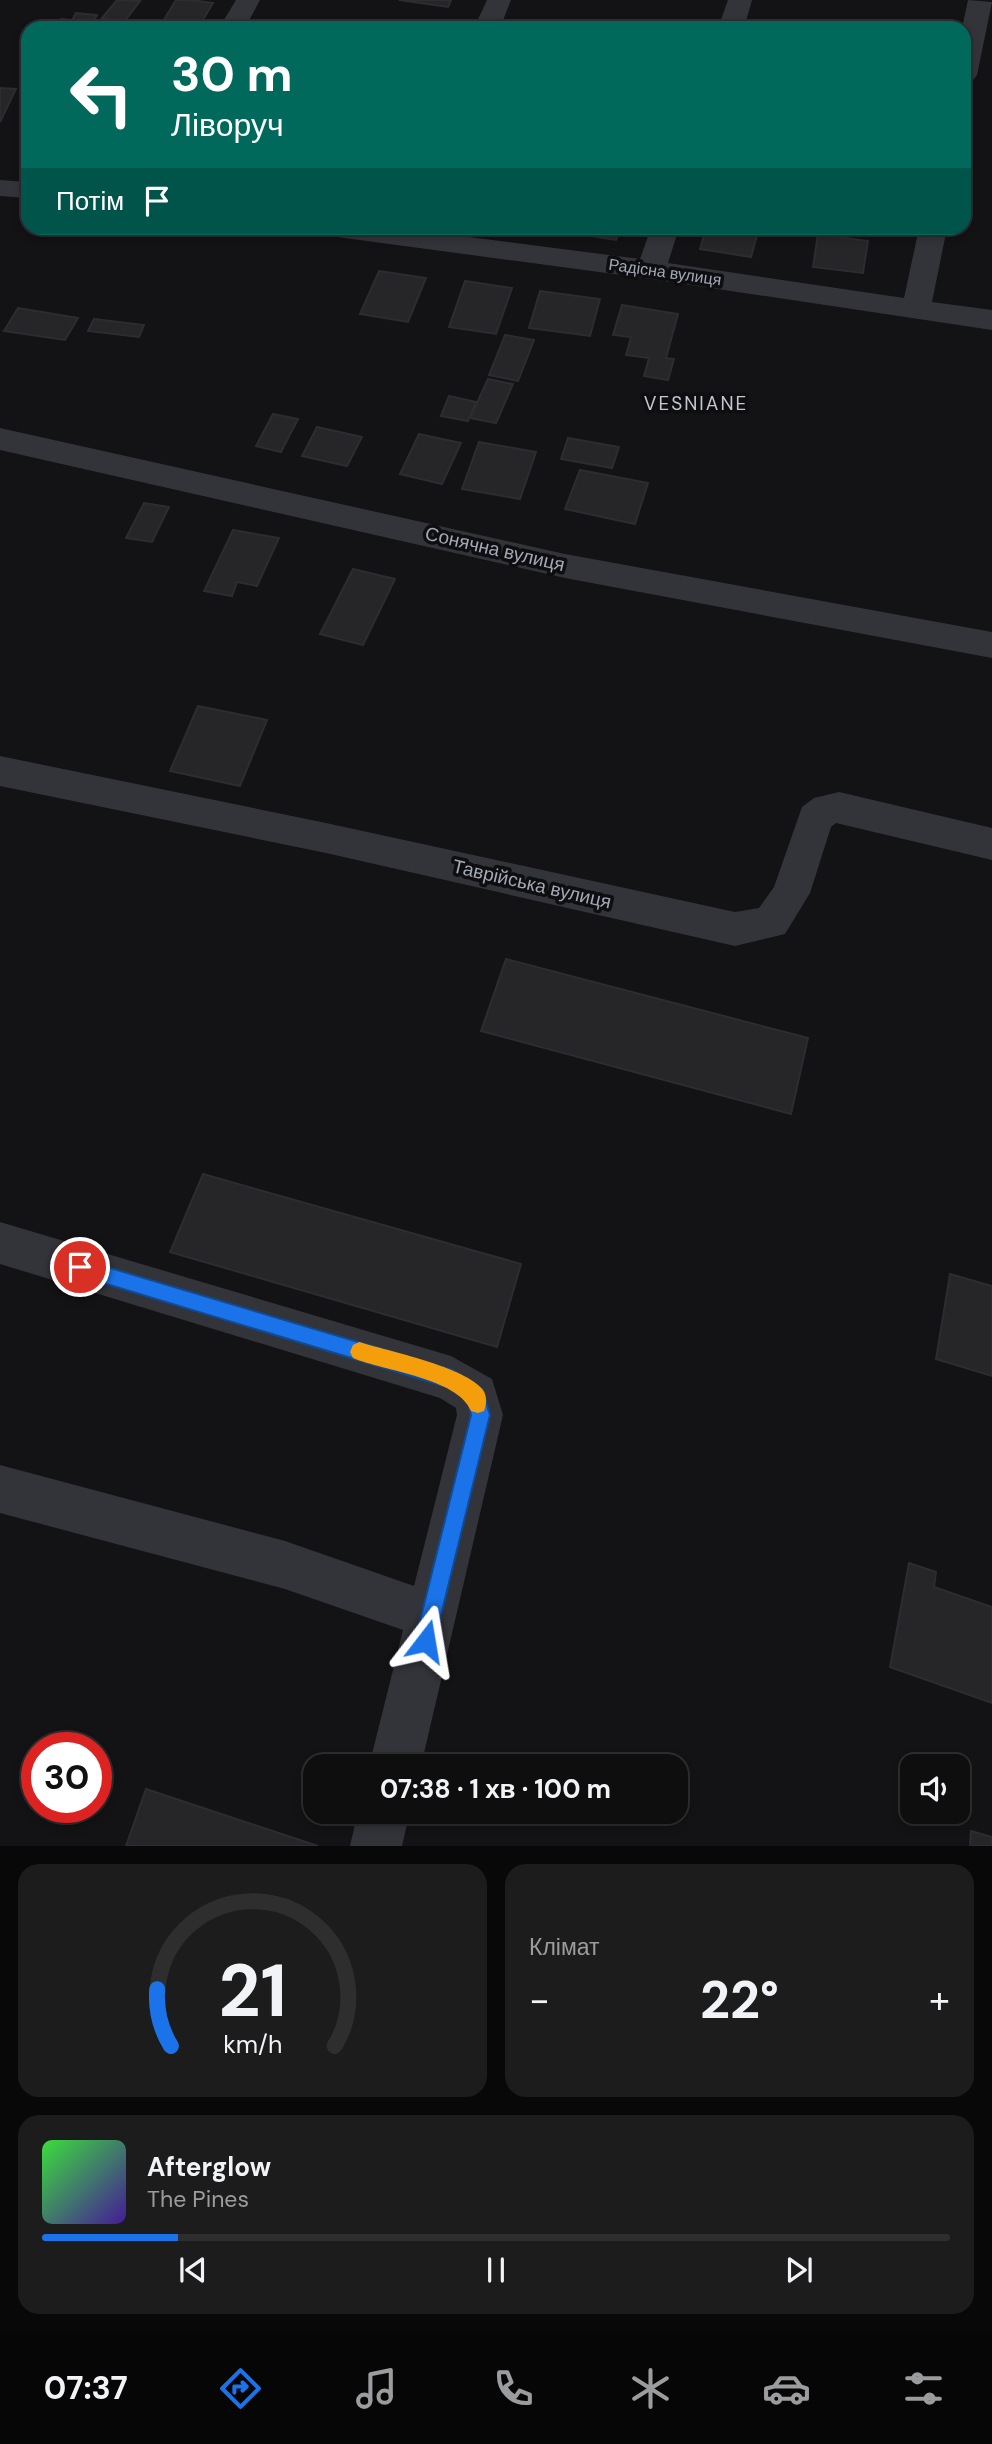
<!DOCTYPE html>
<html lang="uk">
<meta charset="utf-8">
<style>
:root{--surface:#0e0e0f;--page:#1c1c1d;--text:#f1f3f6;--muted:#9b9c9e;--line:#2e2e2f;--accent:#1a73e8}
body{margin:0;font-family:"DM Sans",sans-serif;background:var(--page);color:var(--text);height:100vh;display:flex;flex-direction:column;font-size:26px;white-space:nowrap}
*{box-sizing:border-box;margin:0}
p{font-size:23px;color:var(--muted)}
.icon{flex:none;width:38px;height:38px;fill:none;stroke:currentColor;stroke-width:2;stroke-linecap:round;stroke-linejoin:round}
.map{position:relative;height:1846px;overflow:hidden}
.side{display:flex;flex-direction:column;gap:18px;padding:18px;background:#080808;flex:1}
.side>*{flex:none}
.guide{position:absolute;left:21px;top:21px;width:950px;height:214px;border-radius:21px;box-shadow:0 4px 10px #0003,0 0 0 2px var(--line);background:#00695c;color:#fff;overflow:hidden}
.tools{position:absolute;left:900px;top:1754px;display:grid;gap:14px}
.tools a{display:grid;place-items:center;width:70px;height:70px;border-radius:14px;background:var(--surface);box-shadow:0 4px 10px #0003,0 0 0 2px var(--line);font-size:35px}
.speed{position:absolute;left:21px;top:1732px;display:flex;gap:14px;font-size:35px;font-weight:700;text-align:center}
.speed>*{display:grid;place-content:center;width:91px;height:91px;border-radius:50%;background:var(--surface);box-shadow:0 4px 10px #0003,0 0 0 2px var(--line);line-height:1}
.speed .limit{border:10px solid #d22;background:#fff;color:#111}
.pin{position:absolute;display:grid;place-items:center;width:60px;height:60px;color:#fff;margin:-30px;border:4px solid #fff;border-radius:50%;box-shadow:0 2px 7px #0007}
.me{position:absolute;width:77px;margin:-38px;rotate:14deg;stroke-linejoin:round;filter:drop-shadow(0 0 5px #0008)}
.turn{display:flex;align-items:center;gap:24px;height:147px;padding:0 35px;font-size:32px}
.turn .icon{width:91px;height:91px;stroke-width:2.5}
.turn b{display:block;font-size:49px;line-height:60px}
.then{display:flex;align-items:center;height:66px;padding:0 35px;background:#0003;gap:14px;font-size:26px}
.big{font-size:52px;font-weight:700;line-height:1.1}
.side .card{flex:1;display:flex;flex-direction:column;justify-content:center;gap:10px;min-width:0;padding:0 24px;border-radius:21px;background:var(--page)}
.side .dial{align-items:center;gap:0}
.dial svg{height:182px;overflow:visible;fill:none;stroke:var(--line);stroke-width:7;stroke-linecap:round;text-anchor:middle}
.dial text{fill:var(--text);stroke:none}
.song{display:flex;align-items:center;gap:21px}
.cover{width:84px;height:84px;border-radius:10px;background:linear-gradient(135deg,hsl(120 70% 55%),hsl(260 70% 35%))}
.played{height:7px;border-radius:4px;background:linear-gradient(90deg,var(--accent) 15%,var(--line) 15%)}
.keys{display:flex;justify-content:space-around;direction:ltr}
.heat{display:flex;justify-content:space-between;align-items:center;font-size:38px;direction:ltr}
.side .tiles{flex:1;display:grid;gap:18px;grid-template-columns:1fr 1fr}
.card:last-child{grid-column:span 2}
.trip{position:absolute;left:303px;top:1754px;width:385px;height:70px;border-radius:21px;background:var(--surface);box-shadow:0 4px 10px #0003,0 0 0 2px var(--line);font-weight:700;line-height:70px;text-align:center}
.tab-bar{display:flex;height:112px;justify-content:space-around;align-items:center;background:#060606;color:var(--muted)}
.tab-bar .icon{width:49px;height:49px}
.tab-bar .active{color:var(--accent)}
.tab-bar b{font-size:32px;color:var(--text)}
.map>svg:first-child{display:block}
</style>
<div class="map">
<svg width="992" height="1846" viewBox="0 0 992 1846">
<rect width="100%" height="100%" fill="#131214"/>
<g fill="#262528" stroke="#2d2c31" stroke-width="2">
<polygon points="117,0 140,1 124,22 102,18"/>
<polygon points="176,0 190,0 213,3 198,28 159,28"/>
<polygon points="399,0 451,0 448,7"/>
<polygon points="76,13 97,15 90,28 57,27 61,19 72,20"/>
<polygon points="0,88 16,89 0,122"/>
<polygon points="566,228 620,228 616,240 565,232"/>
<polygon points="706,228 759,228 751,257 700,249"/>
<polygon points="818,234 868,241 863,273 813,267"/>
<polygon points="379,271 426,278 408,322 360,314"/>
<polygon points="465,281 512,288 496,334 449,327"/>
<polygon points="540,291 600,299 590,336 529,328"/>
<polygon points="622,305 678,314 666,358 674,359 668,380 644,376 649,358 626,355 631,337 613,335"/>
<polygon points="18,308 78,318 65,340 4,331"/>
<polygon points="94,319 144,325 139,337 88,331"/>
<polygon points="505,335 534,340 518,381 489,375"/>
<polygon points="488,379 513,384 496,423 470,418"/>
<polygon points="449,396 476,402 468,421 441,416"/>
<polygon points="273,414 298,419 281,452 256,446"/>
<polygon points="317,427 362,437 347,466 302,456"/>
<polygon points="419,434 461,443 442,484 400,474"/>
<polygon points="568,438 619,447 612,468 561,459"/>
<polygon points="479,442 536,452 520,499 462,489"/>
<polygon points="580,470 648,483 635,524 565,509"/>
<polygon points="144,503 169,507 152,542 126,538"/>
<polygon points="233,530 279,538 257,586 237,582 232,596 204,591"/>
<polygon points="353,569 395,579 363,645 320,634"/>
<polygon points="198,706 267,720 240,786 170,771"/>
<polygon points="506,959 808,1038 791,1114 481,1031"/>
<polygon points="203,1174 521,1264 497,1347 170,1252"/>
<polygon points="950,1274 992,1286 992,1376 936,1359"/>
<polygon points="909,1563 936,1572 934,1587 992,1607 992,1703 890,1667"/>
<polygon points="146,1789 318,1846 126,1846"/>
<polygon points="971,1831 992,1837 992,1846 970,1846"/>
</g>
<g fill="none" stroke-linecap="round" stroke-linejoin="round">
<g fill="#33343a" fill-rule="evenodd">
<polygon points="236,0 260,0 245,28 219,28"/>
<polygon points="487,0 511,0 500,28 474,28"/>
<polygon points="728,0 752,0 744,28 718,28"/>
<polygon points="968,0 992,2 977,75 973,80 964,83 964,28 962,28"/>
<polygon points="0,180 28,182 28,198 0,196"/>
<polygon points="323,228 399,228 640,259 651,228 679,228 668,263 904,298 919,228 947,228 932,302 992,310 992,330 651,279 337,237 327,234"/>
<polygon points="0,428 565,554 992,632 992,658 565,578 0,450"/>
<polygon points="0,756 326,823 735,912 759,908 774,887 802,807 814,798 839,792 992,828 992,860 836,823 831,827 810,893 785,934 735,946 326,853 0,786"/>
<polygon points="0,1222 451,1356 492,1379 503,1415 421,1766 369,1766 403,1630 285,1589 0,1513 0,1465 285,1541 414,1586 457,1415 456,1408 440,1398 0,1264"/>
<polygon points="358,1811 410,1811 402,1846 350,1846"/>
</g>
</g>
<polygon fill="#1a73e8" stroke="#114b97" stroke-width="2" points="80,1259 452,1370 482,1389 490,1415 433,1648 426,1651 418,1648 415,1641 471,1415 468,1401 447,1387 80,1276 73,1274 71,1267 73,1261"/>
<path fill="#f59e0b" d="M359 1342C388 1351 466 1367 483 1390 487 1396 487 1404 484 1411L478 1413 471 1411C458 1378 384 1371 353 1358L350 1352 353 1345Z"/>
<g text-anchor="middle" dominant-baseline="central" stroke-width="7" stroke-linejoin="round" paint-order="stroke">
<g font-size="16" fill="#a3a8b6" stroke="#0e0d0f">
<text transform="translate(665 272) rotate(8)">Радісна вулиця</text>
</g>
<g font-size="19" letter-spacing="2" fill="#c4c7d2" stroke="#0e0d0f">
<text x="696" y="403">VESNIANE</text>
</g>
<g font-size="19" fill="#a3a8b6" stroke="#0e0d0f">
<text transform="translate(495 549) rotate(13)">Сонячна вулиця</text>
<text transform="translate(532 884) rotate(13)">Таврійська вулиця</text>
</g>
</g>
</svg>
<div class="tools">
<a><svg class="icon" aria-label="sound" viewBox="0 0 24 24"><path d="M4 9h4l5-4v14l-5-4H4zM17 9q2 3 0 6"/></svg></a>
</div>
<div class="speed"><div class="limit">30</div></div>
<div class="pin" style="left:80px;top:1267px;background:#d93025"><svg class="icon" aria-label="arrive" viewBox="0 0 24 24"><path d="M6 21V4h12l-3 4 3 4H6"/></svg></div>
<svg class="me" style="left:426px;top:1641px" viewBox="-20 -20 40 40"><path d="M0-17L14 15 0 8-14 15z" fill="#1a73e8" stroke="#fff" stroke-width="4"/></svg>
<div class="trip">07:38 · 1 хв · 100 m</div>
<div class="guide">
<div class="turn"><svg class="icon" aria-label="left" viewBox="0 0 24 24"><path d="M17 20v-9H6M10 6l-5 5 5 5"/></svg><div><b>30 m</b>Ліворуч</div></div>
<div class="then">Потім<svg class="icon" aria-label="arrive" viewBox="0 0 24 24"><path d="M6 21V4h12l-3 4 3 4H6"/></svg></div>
</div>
</div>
<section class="side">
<div class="tiles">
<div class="card dial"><svg viewBox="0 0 100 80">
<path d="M14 69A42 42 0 1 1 86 69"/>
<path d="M14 69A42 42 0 0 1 8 44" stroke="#1a73e8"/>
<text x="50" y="56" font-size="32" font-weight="700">21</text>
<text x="50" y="72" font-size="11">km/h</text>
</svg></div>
<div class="card"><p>Клімат</p>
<div class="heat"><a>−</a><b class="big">22°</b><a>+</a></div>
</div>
<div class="card">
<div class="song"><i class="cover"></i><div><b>Afterglow</b><p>The Pines</p></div></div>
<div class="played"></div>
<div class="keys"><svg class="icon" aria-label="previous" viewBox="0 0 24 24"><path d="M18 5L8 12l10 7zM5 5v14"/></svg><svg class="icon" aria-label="pause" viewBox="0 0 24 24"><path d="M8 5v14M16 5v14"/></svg><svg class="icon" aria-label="next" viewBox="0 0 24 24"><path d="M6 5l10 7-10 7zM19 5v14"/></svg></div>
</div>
</div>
</section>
<nav class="tab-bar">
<b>07:37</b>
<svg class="icon active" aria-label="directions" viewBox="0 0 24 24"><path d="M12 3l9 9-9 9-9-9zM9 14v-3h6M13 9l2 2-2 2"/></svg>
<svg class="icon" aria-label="music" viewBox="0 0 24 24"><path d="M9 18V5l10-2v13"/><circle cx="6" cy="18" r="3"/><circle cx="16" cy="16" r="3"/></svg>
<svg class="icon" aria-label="phone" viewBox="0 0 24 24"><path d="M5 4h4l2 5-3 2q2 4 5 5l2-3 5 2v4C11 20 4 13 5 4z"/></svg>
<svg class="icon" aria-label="climate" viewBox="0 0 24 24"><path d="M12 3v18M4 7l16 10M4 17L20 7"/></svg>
<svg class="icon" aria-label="car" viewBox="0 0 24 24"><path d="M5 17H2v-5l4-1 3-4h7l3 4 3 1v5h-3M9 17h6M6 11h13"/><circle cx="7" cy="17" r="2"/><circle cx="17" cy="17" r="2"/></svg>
<svg class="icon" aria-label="filters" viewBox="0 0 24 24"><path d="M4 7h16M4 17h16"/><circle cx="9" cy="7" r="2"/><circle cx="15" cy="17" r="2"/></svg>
</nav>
